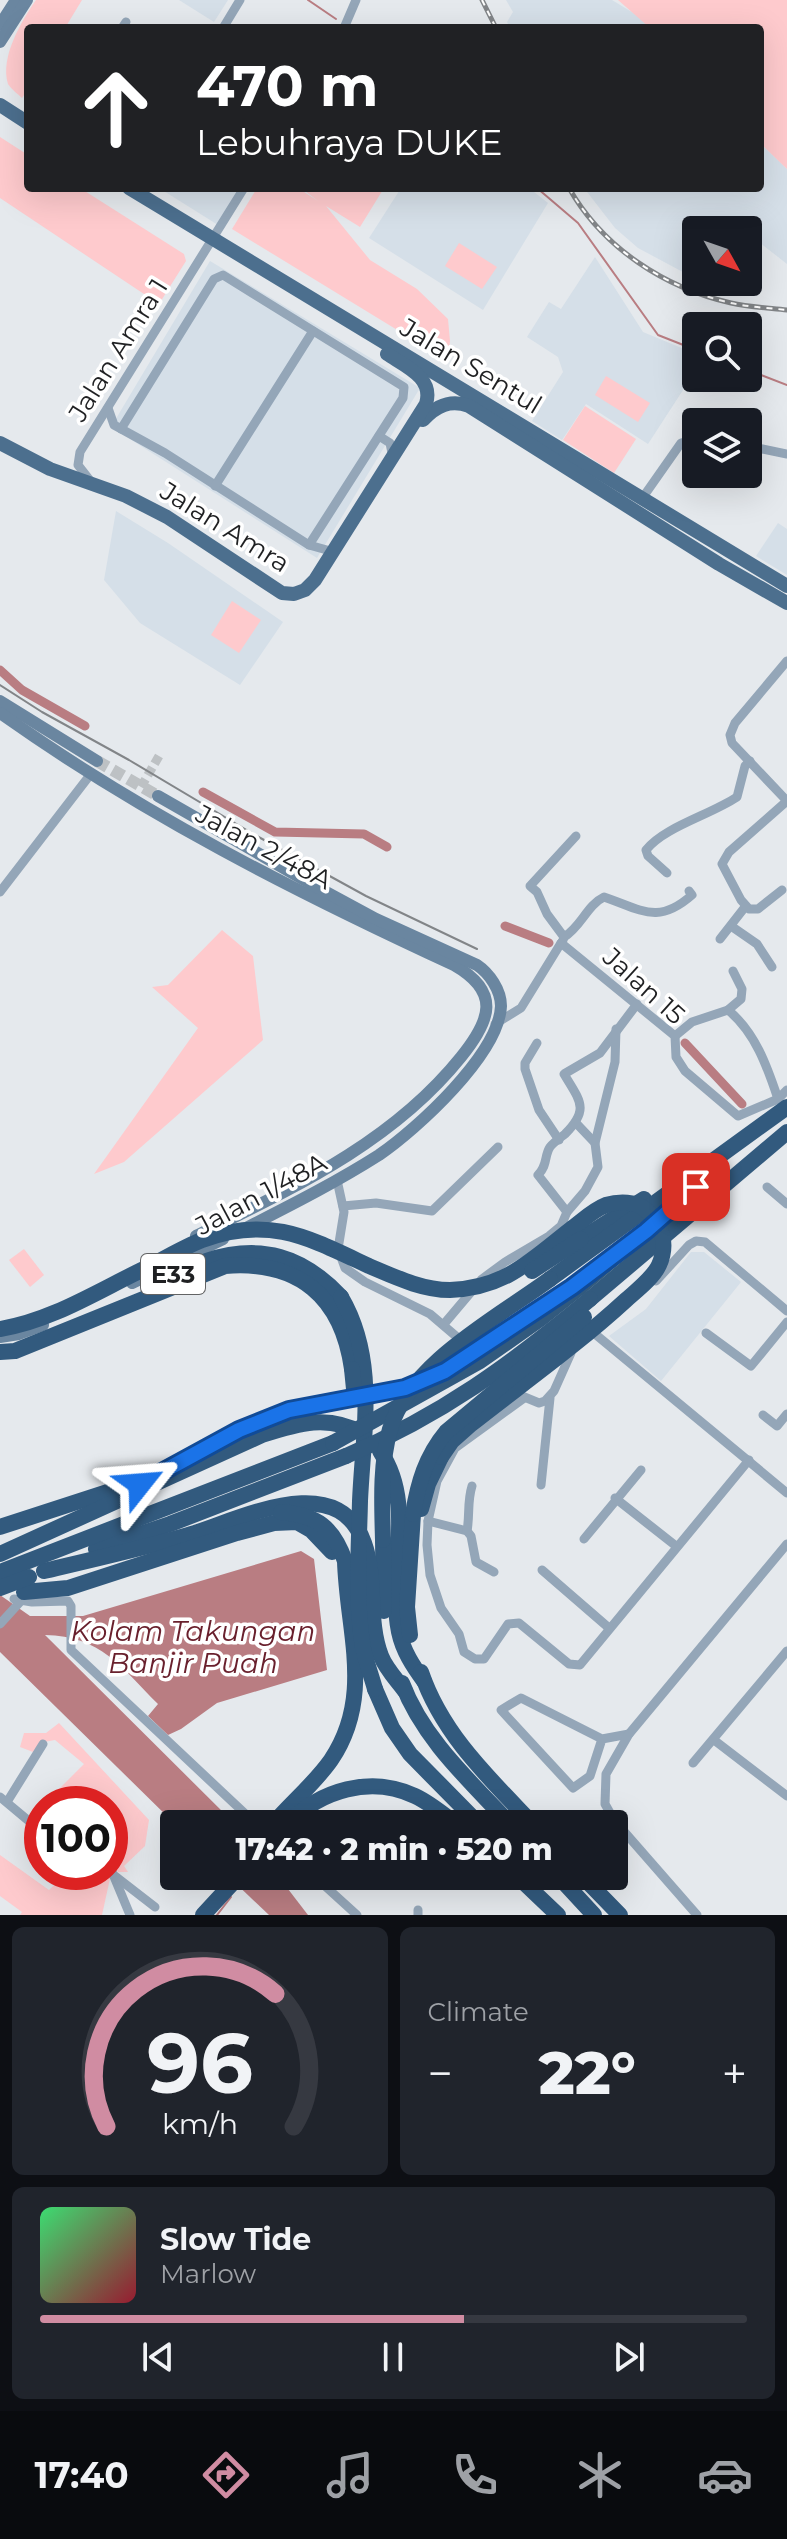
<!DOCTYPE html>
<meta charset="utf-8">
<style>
:root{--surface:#171b24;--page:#20242c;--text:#f1f3f6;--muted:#9ea1a6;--line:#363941;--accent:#d08ca2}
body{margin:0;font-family:Montserrat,sans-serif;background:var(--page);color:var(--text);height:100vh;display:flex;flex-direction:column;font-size:30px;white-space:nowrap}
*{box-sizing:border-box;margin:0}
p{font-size:26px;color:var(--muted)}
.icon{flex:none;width:44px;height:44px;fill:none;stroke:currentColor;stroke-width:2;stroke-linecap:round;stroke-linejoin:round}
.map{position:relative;height:1915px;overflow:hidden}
.drawer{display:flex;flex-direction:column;gap:12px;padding:12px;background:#0d0f14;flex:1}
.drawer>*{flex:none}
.top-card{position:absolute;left:24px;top:24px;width:740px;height:168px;border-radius:8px;box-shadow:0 8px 32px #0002;background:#202124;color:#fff;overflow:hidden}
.needle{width:52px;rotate:130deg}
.buttons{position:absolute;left:682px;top:216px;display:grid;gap:16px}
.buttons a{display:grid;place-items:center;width:80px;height:80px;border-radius:8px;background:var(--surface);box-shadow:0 8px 32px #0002;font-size:40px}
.speed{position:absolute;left:24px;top:1786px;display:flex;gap:16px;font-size:40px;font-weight:700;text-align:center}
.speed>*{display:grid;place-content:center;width:104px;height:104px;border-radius:50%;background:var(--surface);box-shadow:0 8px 32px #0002;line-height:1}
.speed .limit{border:12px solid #d22;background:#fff;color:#111}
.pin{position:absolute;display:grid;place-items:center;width:68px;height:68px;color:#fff;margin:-34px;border-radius:16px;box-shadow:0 4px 12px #0006}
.me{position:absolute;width:88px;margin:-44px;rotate:62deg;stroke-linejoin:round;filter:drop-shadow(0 0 6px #0008)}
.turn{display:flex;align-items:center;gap:28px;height:168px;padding:0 40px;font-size:36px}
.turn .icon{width:104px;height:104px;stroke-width:2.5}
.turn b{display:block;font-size:56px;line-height:68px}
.big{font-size:60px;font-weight:800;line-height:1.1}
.drawer .widget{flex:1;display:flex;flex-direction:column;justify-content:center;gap:12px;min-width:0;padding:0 28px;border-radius:12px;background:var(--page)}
.drawer .dial{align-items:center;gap:0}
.dial svg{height:208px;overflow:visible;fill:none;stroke:var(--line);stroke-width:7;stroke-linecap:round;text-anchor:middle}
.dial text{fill:var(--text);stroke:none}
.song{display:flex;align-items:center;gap:24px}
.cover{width:96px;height:96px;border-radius:12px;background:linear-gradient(135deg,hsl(140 70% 55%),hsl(350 70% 35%))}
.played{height:8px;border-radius:4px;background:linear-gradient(90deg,var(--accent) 60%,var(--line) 60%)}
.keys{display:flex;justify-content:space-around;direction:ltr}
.heat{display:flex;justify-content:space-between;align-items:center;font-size:44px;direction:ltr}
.drawer .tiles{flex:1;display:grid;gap:12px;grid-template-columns:1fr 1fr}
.widget:last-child{grid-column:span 2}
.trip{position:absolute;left:160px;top:1810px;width:468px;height:80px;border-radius:8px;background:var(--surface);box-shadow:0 8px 32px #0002;font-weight:800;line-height:80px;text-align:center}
.dock{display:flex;height:128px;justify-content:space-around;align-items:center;background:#090b0e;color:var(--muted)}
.dock .icon{width:56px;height:56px}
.dock .on{color:var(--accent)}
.dock b{font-size:36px;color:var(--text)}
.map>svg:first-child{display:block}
</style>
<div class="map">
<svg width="787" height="1915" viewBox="0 0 787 1915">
<rect width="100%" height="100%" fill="#e5e9ed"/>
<g fill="#d5dfe8">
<polygon points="179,0 228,0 214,22"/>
<polygon points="506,0 612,0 640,17 650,28 510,28 507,22 513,12"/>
<polygon points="760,143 787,169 787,264 750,235 748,237 748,230 696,230 696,279 638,248 615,228 584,188 760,188"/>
<polygon points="159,188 241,188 218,225"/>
<polygon points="401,188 529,188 548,203 483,310 369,238"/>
<polygon points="595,257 643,332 696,354 696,370 648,444 586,404 562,440 532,421 563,372 558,357 527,337 549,302 561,309"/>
<polygon points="210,261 420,388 317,558 111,427"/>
<polygon points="116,511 168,543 283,622 240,685 140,623 104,580"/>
<polygon points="778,523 787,529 787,575 756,556"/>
<polygon points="691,1252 704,1252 741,1282 661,1381 609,1336 646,1309"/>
</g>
<g fill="#fecacd">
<path d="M36 0H82L65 28H28V89L22 98C18 94 11 89 8 84 0 57 21 22 36 0Z"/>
<polygon points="618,0 787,0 787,169 760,143 760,28 650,28"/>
<polygon points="0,137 28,155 28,188 80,188 184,254 186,261 159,304 0,198"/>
<polygon points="257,188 298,188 318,201 301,188 384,188 360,227 326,206 370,260 417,289 448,319 450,341 448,361 232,229"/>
<polygon points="459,243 497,267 482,289 445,266"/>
<polygon points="606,376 650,403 638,422 595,395"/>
<polygon points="585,406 636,439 614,473 563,440"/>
<polygon points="232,601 261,620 239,653 211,635"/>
<polygon points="222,930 253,956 263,1040 124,1162 94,1174 198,1028 152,987 168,985"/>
<polygon points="24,1249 44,1275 30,1287 9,1260"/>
<polygon points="59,1723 149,1820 145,1846 124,1866 128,1872 118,1872 110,1862 110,1804 77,1804 59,1789 84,1764 55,1740 44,1742 33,1752 20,1747 24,1733 46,1733"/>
<polygon points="0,1855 49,1890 68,1872 111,1874 102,1915 20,1915 22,1912 0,1896"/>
</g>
<g fill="#b97d82">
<path d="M301 1551 314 1559 327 1670 217 1703 181 1729 168 1735 148 1716 158 1704C121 1667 101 1636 45 1635L235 1824H175L0 1652V1595L30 1616H83Z"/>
<polygon points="228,1876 278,1876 308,1915 269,1915"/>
</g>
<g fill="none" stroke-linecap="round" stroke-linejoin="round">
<g stroke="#b97d82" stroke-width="2">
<polyline points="308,0 336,19"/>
<polyline points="537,188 578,223 658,335 696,350"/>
<polyline points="748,370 787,385"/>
<polyline points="217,1915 231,1897"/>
</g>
<g stroke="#b97d82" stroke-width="9">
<polyline points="0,670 22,690 85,726"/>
<polyline points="203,792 275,832 364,834 387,847"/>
<polyline points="505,926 549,943"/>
<polyline points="685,1043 742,1104"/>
</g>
<polyline stroke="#bdc1c4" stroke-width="9" stroke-dasharray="9 4.5" stroke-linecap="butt" points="141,787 159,756"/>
<polyline stroke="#bdc1c4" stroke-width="12" stroke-dasharray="12 6" stroke-linecap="butt" points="97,761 158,796"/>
<g stroke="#94a6b8" stroke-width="9">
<polyline points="122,28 126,22"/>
<polyline points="223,28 240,0"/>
<polyline points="344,28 356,0"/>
<polyline points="108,408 114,425 165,453 309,545 334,552"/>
<polyline points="121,429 214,279 223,275 404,387 403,398 309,545"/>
<polyline points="379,436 390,443 393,458"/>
<polyline points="748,446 787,454"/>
<polyline points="92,483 78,465 80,452 244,188"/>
<polyline points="215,486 313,331"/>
<polyline points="641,500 681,443 696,439"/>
<path d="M667 873 648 856 646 850C664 827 710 815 737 797L745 766 750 761"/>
<polyline points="782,890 758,909 749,909 741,900 722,864 729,852 787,801 732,743 730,735 735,723 787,661"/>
<polyline points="0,892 90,775"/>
<polyline points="731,926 757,944 772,967"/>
<path d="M564 937C581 927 587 905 604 897 642 910 658 925 692 895L689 891"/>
<polyline points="720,939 745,907"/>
<polyline points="563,940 564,937 547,914 537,892 530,886 576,836"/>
<path d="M561 943 675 1036 676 1057 685 1071 738 1116 778 1099C767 1066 755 1032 728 1010"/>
<polyline points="495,1024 521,1008 561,943"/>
<polyline points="675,1036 692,1022 728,1010 741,999 742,989 733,971"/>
<polyline points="537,1043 525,1063 525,1069 539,1110 559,1140"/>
<polyline points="778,1099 787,1090"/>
<polyline points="576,1123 595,1143"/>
<polyline points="337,1180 344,1212 338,1249 345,1268 365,1282 430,1314 464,1343"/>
<polyline points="767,1187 787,1204"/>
<polyline points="343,1206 376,1203 432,1211 498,1147"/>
<path d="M567 1212 538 1175C548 1165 544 1156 550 1147 554 1142 560 1138 565 1134 590 1109 580 1101 564 1074L600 1053 637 1004"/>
<polyline points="656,1281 689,1245 696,1241 705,1242 787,1311"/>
<polyline points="444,1324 482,1279 505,1262 549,1236 561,1226 567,1212 585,1191 598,1167 595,1143 615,1062 616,1029"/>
<polyline points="706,1333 751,1366 787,1322"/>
<polyline points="595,1334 787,1493"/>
<polyline points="522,1396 539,1403 545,1401 554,1391 571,1353"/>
<polyline points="524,1398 455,1448 437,1481 428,1521 427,1545 430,1575 441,1608 459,1634 464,1652 475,1659 484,1659 508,1624 519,1623 569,1664 580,1665 749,1460"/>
<polyline points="763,1415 777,1426 787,1414"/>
<polyline points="541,1485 550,1398"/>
<polyline points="615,1498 676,1546"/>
<polyline points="428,1521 467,1531 471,1536 476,1562 494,1572"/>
<path d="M467 1531C470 1515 467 1502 472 1486"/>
<polyline points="584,1539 641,1470"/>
<polyline points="542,1570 609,1628"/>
<polyline points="14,1599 32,1602 68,1601 71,1606 71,1650 256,1824"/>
<polyline points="0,1624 20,1602"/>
<polyline points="602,1739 590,1776 573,1788 501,1710 521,1698 602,1739 629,1734"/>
<polyline points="714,1740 787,1796"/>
<polyline points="693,1763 787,1651"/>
<polyline points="0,1797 42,1832"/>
<polyline points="7,1802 43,1744"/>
<polyline points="110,1867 130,1915"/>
<polyline points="115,1876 155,1907"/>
<polyline points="314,1876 357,1915"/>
<polyline points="418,1910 418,1915"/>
<polyline points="697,1915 614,1820 605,1804 606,1774 629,1734 787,1544"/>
</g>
<g stroke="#6a86a0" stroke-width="12">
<polyline points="0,25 16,0"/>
<polyline points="0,42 27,0"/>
<polyline points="0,701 97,761"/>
<path d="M0 713C142 814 296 892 454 965 501 992 491 1020 461 1057 392 1143 293 1188 196 1236"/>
<path d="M158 796 315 886 376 919 477 965C489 973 501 990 501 1006 499 1054 417 1129 379 1155 335 1183 289 1206 244 1229"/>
<polyline points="132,1283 223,1239"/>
<polyline points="0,1337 19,1334 43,1325"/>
</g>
<g stroke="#4c6f8e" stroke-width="14">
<polyline points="0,105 28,123"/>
<polyline points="129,188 787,586"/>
<path d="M423 420C436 406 450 399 469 406L719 564 787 603"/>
<path d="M0 443 50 469 126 496 167 517 282 593 294 594 305 590 315 580 426 404C434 378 407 367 387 354"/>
</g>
<g stroke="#325a7e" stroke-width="16">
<polyline points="581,1239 644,1199"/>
<path d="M206 1261C261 1243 303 1256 341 1297"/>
<polyline points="550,1279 787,1107"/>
<polyline points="580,1287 714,1172"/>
<polyline points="590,1299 787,1132"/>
<path d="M0 1329C52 1321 101 1289 148 1267"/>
<path d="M0 1352 15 1351 225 1266C299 1260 342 1297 352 1369"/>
<path d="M380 1451C417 1505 387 1573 399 1632 403 1651 413 1666 424 1681"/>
<path d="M191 1457C223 1439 256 1418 291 1410 346 1396 409 1399 455 1363"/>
<polyline points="421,1509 428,1484 441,1457"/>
<polyline points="0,1527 138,1482"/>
<polyline points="383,1540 384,1611"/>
<polyline points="96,1549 170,1524 346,1456"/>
<path d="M0 1554 262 1435C299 1423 328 1414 364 1434"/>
<path d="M44 1571C91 1560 139 1549 185 1536 235 1522 337 1466 364 1543 377 1579 367 1620 381 1656 386 1669 397 1680 405 1691"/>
<polyline points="0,1572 333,1443"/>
<polyline points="24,1592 68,1588 237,1533 274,1523 297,1522 311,1530 332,1552"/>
<polyline points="410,1635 407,1607 413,1514"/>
<path d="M421 1672C442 1734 489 1778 533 1824"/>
<path d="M402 1683C423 1739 470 1781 510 1824"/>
<polyline points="375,1689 392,1728 410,1754 479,1824"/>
<path d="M273 1824C291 1803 315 1783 331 1760 374 1696 347 1632 345 1561 333 1527 317 1515 281 1512"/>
<path d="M288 1824C320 1790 371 1775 415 1796 430 1803 443 1814 456 1824"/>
<polyline points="517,1876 558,1915"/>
<polyline points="558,1876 594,1915"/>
<polyline points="582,1876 620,1915"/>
<polyline points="203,1915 239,1876"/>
</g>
<polyline stroke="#828588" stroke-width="2" points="0,685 42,712 129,760 255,835 366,896 477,949"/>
<defs>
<g id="rail">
<polyline points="482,0 496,28"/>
<path d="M569 188C603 248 665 288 731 303 749 307 769 308 787 310"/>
</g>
</defs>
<use href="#rail" stroke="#828588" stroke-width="5"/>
<use href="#rail" stroke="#fff" stroke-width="2" stroke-dasharray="6" stroke-linecap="butt"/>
<g stroke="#325a7e" stroke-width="16">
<path d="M148 1267C166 1258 184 1247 202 1240 269 1215 309 1238 369 1266 395 1277 422 1290 450 1290 505 1288 530 1261 571 1229 582 1221 593 1210 606 1205 619 1201 636 1201 646 1210 663 1224 668 1245 659 1265 653 1278 637 1290 626 1300 577 1345 522 1384 470 1425L452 1441 441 1457"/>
<polyline points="532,1271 581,1239"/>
<path d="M341 1297C378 1360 363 1432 360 1501 359 1548 355 1601 363 1648 366 1661 371 1675 375 1689"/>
<polyline points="455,1363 515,1326"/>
<polyline points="352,1369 355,1399"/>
<polyline points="333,1443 480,1361 540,1319 580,1287"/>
<path d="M346 1456C442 1415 510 1365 590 1299"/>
<path d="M413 1514C418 1483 426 1456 446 1432L584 1317"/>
<path d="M383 1540C382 1503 380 1465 390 1429 410 1363 497 1318 550 1279"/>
<polyline points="0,1588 29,1577"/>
</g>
</g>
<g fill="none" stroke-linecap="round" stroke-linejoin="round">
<defs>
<polyline id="route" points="140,1484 239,1430 289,1410 405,1388 445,1371 572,1287 646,1231 696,1187"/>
</defs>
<use href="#route" stroke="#114b97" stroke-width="20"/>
<use href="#route" stroke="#1a73e8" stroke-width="14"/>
</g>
<g text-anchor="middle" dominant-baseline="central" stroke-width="7" stroke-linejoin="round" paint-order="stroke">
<rect fill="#fff" stroke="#626364" stroke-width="2" x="141" y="1254" width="64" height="40" rx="6"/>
<g font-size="24" font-weight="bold" fill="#1f2022">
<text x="173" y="1274">E33</text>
</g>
<g font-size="26" fill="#1f2022" stroke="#fff">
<text transform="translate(118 350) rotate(-58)">Jalan Amra 1</text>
<text transform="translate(471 366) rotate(31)">Jalan Sentul</text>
<text transform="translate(225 527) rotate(32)">Jalan Amra</text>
<text transform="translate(264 847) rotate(28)">Jalan 2/48A</text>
<text transform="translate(644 986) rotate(42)">Jalan 15</text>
<text transform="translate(261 1194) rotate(-28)">Jalan 1/48A</text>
</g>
<g font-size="28" font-style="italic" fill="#69202d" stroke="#fff">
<text x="193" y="1631">Kolam Takungan<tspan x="193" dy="32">Banjir Puah</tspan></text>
</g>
</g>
</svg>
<div class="buttons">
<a><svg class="needle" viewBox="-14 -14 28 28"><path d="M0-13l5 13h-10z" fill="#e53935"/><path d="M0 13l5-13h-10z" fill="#9ea1a6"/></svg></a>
<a><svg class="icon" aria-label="search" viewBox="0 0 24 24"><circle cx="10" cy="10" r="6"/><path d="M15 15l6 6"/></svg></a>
<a><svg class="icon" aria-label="layers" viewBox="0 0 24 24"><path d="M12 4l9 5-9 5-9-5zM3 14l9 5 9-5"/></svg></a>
</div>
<div class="speed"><div class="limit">100</div></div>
<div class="pin" style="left:696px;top:1187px;background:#d93025"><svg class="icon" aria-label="arrive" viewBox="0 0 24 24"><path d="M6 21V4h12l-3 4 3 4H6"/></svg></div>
<svg class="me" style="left:140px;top:1484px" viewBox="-20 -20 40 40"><path d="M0-17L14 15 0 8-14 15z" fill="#1a73e8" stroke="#fff" stroke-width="4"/></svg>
<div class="trip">17:42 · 2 min · 520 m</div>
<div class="top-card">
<div class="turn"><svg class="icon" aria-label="ahead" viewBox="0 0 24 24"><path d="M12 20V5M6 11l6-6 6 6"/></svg><div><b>470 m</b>Lebuhraya DUKE</div></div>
</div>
</div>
<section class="drawer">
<div class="tiles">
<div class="widget dial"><svg viewBox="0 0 100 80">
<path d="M14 69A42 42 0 1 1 86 69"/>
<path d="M14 69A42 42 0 0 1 79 18" stroke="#d08ca2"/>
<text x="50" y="56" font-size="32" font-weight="700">96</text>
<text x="50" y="72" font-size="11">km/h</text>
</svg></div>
<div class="widget"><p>Climate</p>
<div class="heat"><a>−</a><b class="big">22°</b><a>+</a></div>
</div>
<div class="widget">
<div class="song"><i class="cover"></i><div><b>Slow Tide</b><p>Marlow</p></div></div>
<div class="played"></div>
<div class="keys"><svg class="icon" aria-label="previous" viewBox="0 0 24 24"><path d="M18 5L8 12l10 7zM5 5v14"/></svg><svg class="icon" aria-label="pause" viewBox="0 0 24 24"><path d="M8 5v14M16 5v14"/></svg><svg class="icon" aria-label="next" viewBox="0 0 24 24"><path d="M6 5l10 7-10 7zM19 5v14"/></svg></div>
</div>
</div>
</section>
<nav class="dock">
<b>17:40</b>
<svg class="icon on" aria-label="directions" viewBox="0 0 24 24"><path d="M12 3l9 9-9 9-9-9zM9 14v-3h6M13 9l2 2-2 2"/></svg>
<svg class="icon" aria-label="music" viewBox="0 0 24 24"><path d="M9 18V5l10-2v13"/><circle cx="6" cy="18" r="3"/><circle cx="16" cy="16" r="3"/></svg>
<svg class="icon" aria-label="phone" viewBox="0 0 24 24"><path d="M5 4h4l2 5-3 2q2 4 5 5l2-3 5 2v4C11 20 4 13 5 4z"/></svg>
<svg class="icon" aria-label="climate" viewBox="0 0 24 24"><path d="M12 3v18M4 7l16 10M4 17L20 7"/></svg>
<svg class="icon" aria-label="car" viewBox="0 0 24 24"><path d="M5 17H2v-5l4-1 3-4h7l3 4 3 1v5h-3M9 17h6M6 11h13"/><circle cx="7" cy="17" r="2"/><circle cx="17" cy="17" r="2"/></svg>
</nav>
